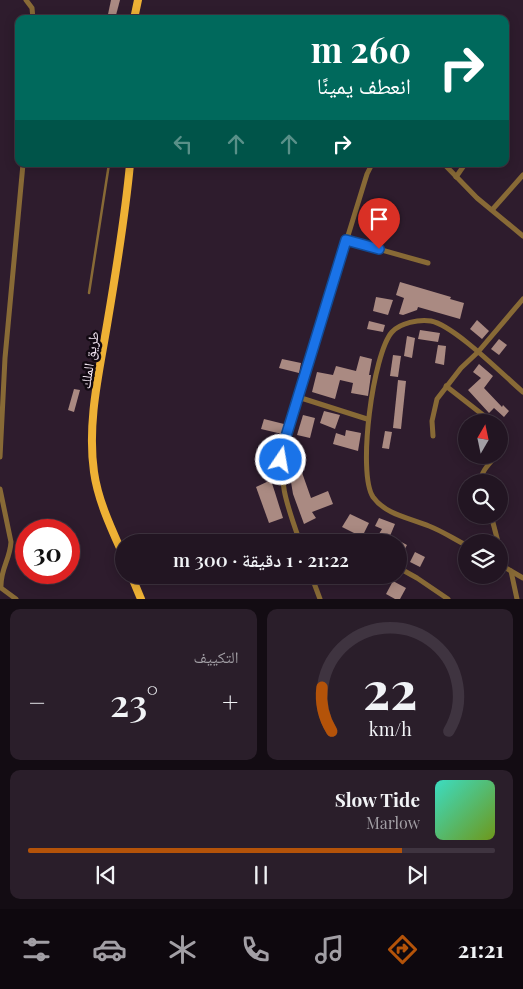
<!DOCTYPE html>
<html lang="ar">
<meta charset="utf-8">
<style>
:root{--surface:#221522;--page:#2a1e2a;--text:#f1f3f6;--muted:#a29fa5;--line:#3f3440;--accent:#b45309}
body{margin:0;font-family:"Playfair Display","Noto Naskh Arabic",serif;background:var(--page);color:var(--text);direction:rtl;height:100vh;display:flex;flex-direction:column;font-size:19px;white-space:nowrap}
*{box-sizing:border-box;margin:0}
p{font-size:16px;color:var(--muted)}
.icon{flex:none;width:28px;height:28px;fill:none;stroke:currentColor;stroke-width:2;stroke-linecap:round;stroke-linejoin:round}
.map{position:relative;height:599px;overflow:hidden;direction:ltr}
.details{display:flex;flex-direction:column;gap:10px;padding:10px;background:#130c13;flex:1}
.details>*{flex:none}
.banner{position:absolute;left:15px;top:15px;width:494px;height:152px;border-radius:10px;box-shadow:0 2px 12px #0003,0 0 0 1px var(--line);direction:rtl;background:#00695c;color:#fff;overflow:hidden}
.needle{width:32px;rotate:9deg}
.tools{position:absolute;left:458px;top:414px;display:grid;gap:10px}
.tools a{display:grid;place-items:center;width:50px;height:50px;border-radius:50%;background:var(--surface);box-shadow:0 2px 12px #0003,0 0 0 1px var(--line);font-size:25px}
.speed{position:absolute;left:15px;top:519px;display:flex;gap:10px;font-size:25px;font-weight:700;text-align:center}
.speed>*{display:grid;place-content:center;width:65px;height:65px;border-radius:50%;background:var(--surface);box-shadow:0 2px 12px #0003,0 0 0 1px var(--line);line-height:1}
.speed .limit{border:8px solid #d22;background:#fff;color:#111}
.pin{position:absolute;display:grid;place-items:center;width:42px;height:42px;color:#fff;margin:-51px -21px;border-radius:50% 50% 50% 0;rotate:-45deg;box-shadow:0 0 5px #0007}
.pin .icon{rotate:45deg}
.me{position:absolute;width:55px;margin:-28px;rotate:12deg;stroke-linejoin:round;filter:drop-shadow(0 0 4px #0008)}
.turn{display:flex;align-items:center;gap:18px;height:105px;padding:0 15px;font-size:22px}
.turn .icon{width:65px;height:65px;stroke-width:2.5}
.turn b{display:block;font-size:35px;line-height:42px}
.lanes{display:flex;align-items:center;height:48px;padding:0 15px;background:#0003;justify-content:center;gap:25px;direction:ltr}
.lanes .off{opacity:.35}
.big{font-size:38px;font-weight:600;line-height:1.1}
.details .widget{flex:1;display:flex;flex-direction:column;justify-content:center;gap:8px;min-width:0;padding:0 18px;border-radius:10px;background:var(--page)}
.details .dial{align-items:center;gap:0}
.dial svg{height:130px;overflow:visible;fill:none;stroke:var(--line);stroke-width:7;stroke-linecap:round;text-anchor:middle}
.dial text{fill:var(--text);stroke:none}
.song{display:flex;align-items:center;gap:15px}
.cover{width:60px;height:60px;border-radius:8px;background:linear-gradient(135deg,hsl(170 70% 55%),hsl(80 70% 35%))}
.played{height:5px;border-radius:2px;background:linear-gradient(90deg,var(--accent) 80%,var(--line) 80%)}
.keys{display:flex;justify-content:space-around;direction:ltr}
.heat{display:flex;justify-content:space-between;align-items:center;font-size:28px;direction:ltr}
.details .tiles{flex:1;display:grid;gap:10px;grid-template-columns:1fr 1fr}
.widget:last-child{grid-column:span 2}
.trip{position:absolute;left:115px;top:534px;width:292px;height:50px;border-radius:25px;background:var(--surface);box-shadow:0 2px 12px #0003,0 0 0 1px var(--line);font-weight:600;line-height:50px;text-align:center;direction:rtl}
.tabs{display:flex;height:80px;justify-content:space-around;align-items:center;background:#0e080e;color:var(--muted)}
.tabs .icon{width:35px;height:35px}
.tabs .active{color:var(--accent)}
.tabs b{font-size:22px;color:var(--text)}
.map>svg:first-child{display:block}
</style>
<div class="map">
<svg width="523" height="599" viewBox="0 0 523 599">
<rect width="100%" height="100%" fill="#2e1c2d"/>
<g fill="#aa8a82">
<polygon points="111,0 120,0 115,19 107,19"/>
<polygon points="400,282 451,297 450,299 464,303 460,319 418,307 417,310 403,315 399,314 404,298 396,295"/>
<polygon points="376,297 393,300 388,315 373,311"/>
<polygon points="477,320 489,331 482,339 470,329"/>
<polygon points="369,321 385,325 383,332 367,329"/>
<polygon points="420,330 440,333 438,342 418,339"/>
<polygon points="407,336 415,338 412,358 404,356"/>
<polygon points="499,339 507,345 499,355 491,349"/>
<polygon points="438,345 446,346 444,365 435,363"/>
<polygon points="393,355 401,356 398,377 390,376"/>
<polygon points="360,356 372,359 369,375 371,375 368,396 351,393 353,383 340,380 335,399 312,392 317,372 333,375 336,366 356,371"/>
<polygon points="282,359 301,363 299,373 279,368"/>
<polygon points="479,364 493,376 484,388 502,407 503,405 509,411 504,417 494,408 489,413 468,390 481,378 473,372"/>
<polygon points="398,380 406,381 401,429 393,428"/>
<polygon points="74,389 80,390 74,412 68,410"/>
<polygon points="324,411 340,415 335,429 320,423"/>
<polygon points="303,415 315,418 310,438 297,435"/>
<polygon points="264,419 284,424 282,434 261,429"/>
<polygon points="346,430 361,433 358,451 333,444 336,433 345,436"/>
<polygon points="385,431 392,432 389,449 382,448"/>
<polygon points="298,451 302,463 299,464 311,498 328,491 333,504 312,512 316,518 304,524 293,494 291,482 293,482 289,472 294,470 288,454"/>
<polygon points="271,480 283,518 269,523 256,487"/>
<polygon points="350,514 369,523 362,537 342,527"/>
<polygon points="379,518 395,524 390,536 407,545 399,560 399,542 374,542 382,529 375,526"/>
<polygon points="415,552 425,557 420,567 410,562"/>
<polygon points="393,581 406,588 400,599 395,599 386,594"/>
</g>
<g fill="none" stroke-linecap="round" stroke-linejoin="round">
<polyline stroke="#886a36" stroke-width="2.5" points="89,293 109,164"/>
<g stroke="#886a36" stroke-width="5">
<polyline points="26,0 32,8 33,19"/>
<polyline points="444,164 477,198 523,236"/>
<polyline points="456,177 465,164"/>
<polyline points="492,210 523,175"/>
<polyline points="346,240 428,263"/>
<polyline points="446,386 492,422"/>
<polyline points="298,397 367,419"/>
<polyline points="499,429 505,437 499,453"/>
<polyline points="433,436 432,421 437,399 461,368 478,352 523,299"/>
<polyline points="0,457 5,358 23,164"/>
<path d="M481 482C480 472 490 463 497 455"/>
<path d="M0 489 11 542C10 560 0 569 1 588L16 599"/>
<polyline points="491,515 498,542"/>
<path d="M300 542C288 508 277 480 284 443L367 174 372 164"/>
<path d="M466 545C454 539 442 531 429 526 410 518 386 515 373 497 357 473 373 353 392 332 400 323 419 319 431 321 455 326 503 375 523 392"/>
<polyline points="499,545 505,567"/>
<polyline points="499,564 523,578"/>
<polyline points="399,568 417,578 448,599"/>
<polyline points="511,571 517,599"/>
<polyline points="311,575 320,599"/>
</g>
<g stroke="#eeb135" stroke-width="8">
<polyline points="134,19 138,0"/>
<path d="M124 557C112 530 98 501 94 472 87 423 99 373 107 325 116 272 125 218 130 164"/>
<polyline points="131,575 141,599"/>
</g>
</g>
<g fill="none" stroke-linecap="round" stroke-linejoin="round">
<defs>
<polyline id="route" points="281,460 284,443 346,240 379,249"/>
</defs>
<use href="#route" stroke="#114b97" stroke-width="12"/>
<use href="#route" stroke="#1a73e8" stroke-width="9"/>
</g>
<g text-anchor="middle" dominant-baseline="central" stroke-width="5" stroke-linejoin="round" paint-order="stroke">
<g font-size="14" fill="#f9ecf8" stroke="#110911">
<text transform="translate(89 360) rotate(-81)">طريق الملك</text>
</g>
</g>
</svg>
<div class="tools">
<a><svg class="needle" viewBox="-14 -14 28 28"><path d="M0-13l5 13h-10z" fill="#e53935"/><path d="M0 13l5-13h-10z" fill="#a29fa5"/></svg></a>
<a><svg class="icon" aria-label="search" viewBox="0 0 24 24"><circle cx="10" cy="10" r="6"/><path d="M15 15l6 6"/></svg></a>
<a><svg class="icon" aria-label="layers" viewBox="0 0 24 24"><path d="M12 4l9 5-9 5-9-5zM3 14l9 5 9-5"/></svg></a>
</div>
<div class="speed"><div class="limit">30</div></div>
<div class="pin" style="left:379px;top:249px;background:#d93025"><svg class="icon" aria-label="arrive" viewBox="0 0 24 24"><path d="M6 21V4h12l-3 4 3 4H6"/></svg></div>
<svg class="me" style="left:281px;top:460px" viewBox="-20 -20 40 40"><circle r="17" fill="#1a73e8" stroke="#fff" stroke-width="3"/><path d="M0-11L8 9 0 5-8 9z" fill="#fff"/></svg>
<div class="trip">21:22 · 1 دقيقة · 300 m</div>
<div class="banner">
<div class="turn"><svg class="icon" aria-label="right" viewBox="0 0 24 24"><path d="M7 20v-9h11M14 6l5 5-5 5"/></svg><div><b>260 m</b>انعطف يمينًا</div></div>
<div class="lanes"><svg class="icon off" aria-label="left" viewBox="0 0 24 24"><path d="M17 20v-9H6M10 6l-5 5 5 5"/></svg><svg class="icon off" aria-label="ahead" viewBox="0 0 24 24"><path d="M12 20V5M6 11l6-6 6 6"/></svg><svg class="icon off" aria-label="ahead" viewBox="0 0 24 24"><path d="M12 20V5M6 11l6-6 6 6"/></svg><svg class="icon" aria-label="right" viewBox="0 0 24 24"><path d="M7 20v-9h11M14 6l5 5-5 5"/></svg></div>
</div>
</div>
<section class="details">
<div class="tiles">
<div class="widget dial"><svg viewBox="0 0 100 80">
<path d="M14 69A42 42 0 1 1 86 69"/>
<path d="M14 69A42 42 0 0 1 8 42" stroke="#b45309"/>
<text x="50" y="56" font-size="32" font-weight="700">22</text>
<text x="50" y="72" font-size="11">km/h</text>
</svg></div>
<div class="widget"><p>التكييف</p>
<div class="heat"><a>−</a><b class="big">23°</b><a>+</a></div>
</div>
<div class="widget">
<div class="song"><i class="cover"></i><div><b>Slow Tide</b><p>Marlow</p></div></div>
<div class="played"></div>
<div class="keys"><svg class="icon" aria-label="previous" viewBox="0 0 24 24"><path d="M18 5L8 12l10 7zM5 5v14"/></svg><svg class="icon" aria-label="pause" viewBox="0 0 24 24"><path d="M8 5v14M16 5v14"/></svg><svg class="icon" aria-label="next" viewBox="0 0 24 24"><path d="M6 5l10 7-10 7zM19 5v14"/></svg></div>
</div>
</div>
</section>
<nav class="tabs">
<b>21:21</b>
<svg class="icon active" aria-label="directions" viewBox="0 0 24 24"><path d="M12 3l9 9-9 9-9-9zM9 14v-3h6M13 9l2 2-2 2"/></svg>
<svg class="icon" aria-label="music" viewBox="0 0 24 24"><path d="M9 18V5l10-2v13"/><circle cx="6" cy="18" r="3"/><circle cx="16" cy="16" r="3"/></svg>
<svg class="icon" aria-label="phone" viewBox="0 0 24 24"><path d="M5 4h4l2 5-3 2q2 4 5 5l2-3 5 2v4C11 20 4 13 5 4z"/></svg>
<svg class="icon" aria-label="climate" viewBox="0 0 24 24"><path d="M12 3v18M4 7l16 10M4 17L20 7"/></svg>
<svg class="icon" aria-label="car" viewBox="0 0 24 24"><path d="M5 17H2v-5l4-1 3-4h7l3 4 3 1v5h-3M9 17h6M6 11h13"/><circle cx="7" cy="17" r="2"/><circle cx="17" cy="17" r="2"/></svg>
<svg class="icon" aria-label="filters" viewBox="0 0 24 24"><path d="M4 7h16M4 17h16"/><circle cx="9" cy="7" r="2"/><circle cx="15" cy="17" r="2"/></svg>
</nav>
